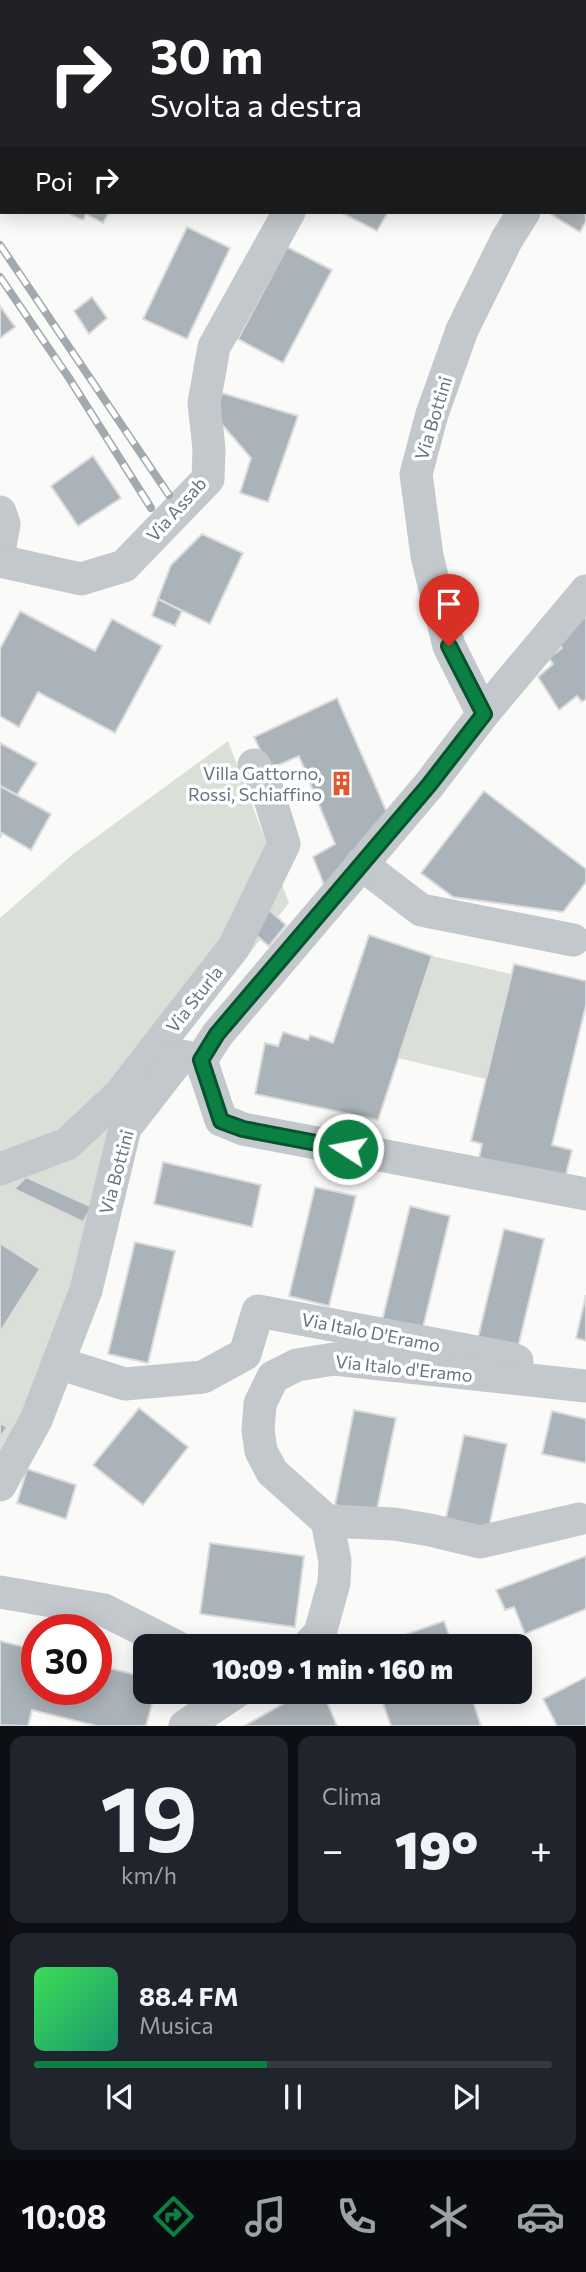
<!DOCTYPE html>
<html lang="it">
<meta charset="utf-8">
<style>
:root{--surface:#171b24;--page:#20242c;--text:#f1f3f6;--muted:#9ea1a6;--line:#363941;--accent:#0b8043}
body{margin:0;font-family:Commissioner,sans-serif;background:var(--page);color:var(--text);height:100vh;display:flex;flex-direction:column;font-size:26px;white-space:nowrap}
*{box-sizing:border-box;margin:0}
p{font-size:23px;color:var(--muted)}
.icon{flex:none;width:38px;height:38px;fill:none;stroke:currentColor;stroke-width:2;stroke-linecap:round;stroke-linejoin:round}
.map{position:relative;height:1726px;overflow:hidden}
.side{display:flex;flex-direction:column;gap:10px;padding:10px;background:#0d0f14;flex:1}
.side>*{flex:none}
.guide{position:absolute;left:0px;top:0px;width:586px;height:214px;box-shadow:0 4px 18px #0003;background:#202124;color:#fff;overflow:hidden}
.speed{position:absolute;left:21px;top:1614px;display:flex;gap:14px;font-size:35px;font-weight:700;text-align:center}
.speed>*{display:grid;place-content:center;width:91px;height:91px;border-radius:50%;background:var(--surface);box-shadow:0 4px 18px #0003;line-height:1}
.speed .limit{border:10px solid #d22;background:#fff;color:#111}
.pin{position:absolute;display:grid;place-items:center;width:60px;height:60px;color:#fff;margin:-72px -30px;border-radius:50% 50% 50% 0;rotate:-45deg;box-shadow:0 0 7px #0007}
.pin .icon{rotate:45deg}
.me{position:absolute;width:77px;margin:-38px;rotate:281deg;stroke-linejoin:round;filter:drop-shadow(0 0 5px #0008)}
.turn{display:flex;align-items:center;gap:24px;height:147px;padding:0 35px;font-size:32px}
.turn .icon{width:91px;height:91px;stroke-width:2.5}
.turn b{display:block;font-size:49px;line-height:60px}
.then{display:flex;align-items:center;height:66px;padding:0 35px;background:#0003;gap:14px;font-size:26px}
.big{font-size:52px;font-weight:800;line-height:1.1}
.side .widget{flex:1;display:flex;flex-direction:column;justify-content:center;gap:10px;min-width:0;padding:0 24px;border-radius:14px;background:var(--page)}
.side .dial{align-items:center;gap:0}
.dial b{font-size:91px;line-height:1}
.song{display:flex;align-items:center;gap:21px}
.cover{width:84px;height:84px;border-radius:10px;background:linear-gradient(135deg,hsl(130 70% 55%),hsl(160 70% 35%))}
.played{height:7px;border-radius:4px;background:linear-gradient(90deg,var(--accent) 45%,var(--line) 45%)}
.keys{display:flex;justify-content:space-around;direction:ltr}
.heat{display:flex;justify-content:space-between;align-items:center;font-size:38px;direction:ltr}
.side .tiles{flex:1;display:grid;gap:10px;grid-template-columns:1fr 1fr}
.widget:last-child{grid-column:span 2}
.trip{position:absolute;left:133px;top:1634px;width:399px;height:70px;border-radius:14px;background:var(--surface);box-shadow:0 4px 18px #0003;font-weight:800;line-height:70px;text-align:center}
.dock{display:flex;height:112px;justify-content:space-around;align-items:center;background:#090b0e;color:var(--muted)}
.dock .icon{width:49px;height:49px}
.dock .current{color:var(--accent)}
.dock b{font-size:32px;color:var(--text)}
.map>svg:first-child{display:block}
</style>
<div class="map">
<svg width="586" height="1726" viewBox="0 0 586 1726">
<rect width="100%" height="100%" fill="#fafaf8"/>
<g fill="#dadfd7">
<polygon points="228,741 289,903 114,1126 79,1282 0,1461 0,918 73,854"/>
<polygon points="432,956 511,974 486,1079 398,1058"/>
</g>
<g fill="#aab3b9" stroke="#dcdcda" stroke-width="2">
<polygon points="0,0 71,0 71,2 2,2 2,55 0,54"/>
<polygon points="133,0 170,0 174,2 133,2"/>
<polygon points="309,0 374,0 373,2 309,2"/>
<polygon points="440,0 473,0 476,2 439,2"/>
<polygon points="584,166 586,221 580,232 552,215 554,212 584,212"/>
<polygon points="73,212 109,212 103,223 86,214 83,220 71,215"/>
<polygon points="340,212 388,212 377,231"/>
<polygon points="187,227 230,248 187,339 143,319"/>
<polygon points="287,247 332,270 283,363 238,339"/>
<polygon points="92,297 107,318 89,334 74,311"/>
<polygon points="0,306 15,327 0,338"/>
<polygon points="222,393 298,416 268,502 240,493 251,458 213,414"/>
<polygon points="93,456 121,498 78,526 51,486"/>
<polygon points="202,534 243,553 210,624 158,599 171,565"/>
<polygon points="158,599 182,611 175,626 152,616"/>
<polygon points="20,611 95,651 112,619 162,646 115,733 38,692 19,727 0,716 0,649"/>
<polygon points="586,612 586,699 582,702 577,696 559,710 538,677 553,664 549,658 562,648 558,641"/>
<polygon points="337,698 392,824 325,887 313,857 335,844 299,756 269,769 254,737"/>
<polygon points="0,743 37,763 17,795 0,786"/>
<polygon points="0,786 51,814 31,850 2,833 0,838"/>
<polygon points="484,791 586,869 586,882 563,912 453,897 421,873"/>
<polygon points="267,908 286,925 269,946 251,931"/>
<polygon points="369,935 432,956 378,1120 255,1094 265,1043 278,1046 283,1032 308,1040 310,1035 333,1043"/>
<polygon points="514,964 586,981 586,1005 552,1145 572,1150 565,1179 479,1158 482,1144 471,1141"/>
<polygon points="163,1162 261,1185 252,1227 154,1204"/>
<polygon points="26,1177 92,1207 83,1222 14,1189"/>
<polygon points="315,1187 356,1196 329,1306 289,1296"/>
<polygon points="410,1206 450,1216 422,1331 382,1321"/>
<polygon points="504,1229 544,1239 517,1351 477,1342"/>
<polygon points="135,1242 175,1251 148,1363 108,1354"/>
<polygon points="0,1243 40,1269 0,1332"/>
<polygon points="586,1295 586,1341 576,1338"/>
<polygon points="139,1408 188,1447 143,1505 93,1465"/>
<polygon points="354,1410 396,1418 376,1514 335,1505"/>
<polygon points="552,1411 586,1419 586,1463 542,1454"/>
<polygon points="0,1423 7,1427 0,1438"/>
<polygon points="464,1435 507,1444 487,1536 444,1527"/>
<polygon points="27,1469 76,1485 66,1519 17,1503"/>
<polygon points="210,1543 304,1556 295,1627 200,1614"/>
<polygon points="586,1556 586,1609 525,1634 514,1607 505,1610 496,1590"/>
<polygon points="444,1621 453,1647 370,1647"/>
<polygon points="0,1641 37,1650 37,1689 96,1689 96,1665 145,1677 145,1692 155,1692 146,1726 97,1726 32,1710 28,1726 0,1725"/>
<polygon points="586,1677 586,1726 557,1726 543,1699"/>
<polygon points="304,1692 323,1692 337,1726 244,1726"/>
<polygon points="379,1692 470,1692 481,1726 391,1726"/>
</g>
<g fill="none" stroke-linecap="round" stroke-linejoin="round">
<g stroke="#c3c8cc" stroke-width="33">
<polyline points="103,2 104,0"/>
<polyline points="262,2 263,0"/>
<polyline points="412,2 413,0"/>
<polyline points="0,87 2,88"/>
<polyline points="584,118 586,116"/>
<polyline points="0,512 4,524 0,546"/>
<polyline points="0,561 81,579 124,566 208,479 209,449 204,403 214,347 289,212"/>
<polyline points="483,714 586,591"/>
<polyline points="361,864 421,910 573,940"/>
<polyline points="201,1060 217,1035 429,785 483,714 449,646 427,556 416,474 432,414 462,330 507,239 524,212"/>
<polyline points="201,1060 221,1120 243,1129 586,1194"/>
<polyline points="0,1169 67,1144 120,1094 234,947 284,844 264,780 254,765"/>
<polyline points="58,1363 125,1384 203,1377 245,1354 258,1311 509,1358 517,1361"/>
<polyline points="0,1485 36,1420 86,1290 125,1128 181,1056 201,1060"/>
<polyline points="327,1521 394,1524 430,1530 480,1542 579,1519"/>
<polyline points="0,1592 104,1610 177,1647"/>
<polyline points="307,1647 320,1633 334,1583 335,1561 327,1521 272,1472 261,1451 258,1430 260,1404 273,1377 297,1365 334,1359 586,1386"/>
<polyline points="185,1726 236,1692"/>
</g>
<defs>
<g id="rail">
<polyline points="0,245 169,495"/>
<polyline points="0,277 69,378 151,508"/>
</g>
</defs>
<use href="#rail" stroke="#a2aab0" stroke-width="8"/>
<use href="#rail" stroke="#fff" stroke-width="5" stroke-dasharray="16" stroke-linecap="butt"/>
</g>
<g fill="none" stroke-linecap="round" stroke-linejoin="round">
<defs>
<polyline id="route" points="348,1149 243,1129 221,1121 201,1060 217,1034 429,785 484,714 449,646"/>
</defs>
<use href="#route" stroke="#07532c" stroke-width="18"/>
<use href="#route" stroke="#0b8043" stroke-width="12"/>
</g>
<defs>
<symbol id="building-bare" viewBox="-9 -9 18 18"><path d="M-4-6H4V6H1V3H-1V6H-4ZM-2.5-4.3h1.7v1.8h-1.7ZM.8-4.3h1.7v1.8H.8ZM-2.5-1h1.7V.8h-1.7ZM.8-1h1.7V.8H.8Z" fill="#e4572e" stroke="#fff" stroke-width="2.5" paint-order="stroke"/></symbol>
</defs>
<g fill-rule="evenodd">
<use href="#building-bare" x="324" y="766" width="35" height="35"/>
</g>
<g text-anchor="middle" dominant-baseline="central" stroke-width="7" stroke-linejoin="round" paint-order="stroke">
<g font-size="18" fill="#657683" stroke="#fff">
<text transform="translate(433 418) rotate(-73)">Via Bottini</text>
<text transform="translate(176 509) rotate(-48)">Via Assab</text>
<text transform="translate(194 999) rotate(-52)">Via Sturla</text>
<text transform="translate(116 1172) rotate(-75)">Via Bottini</text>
<text transform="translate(371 1332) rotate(11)">Via Italo D'Eramo</text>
<text transform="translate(404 1368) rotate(6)">Via Italo d'Eramo</text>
</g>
<g font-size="18" fill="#657683" stroke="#fff" text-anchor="end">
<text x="322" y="773">Villa Gattorno,<tspan x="322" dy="21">Rossi, Schiaffino</tspan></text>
</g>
</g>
</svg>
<div class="speed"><div class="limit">30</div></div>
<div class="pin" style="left:449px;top:646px;background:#d93025"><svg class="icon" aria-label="arrive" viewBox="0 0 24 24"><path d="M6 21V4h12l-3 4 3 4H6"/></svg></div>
<svg class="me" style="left:348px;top:1149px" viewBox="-20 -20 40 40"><circle r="17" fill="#0b8043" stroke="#fff" stroke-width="3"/><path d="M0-11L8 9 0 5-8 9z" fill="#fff"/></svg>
<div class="trip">10:09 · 1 min · 160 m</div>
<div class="guide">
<div class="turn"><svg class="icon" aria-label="right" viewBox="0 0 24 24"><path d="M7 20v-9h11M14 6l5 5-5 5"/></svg><div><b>30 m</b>Svolta a destra</div></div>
<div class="then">Poi<svg class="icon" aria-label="right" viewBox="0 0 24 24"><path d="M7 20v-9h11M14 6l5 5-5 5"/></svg></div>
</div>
</div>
<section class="side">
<div class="tiles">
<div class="widget dial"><b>19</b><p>km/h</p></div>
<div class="widget"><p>Clima</p>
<div class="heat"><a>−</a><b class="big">19°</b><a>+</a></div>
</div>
<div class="widget">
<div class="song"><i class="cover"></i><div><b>88.4 FM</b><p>Musica</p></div></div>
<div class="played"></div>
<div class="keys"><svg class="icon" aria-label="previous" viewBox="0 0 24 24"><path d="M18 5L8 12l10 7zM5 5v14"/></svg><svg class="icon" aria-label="pause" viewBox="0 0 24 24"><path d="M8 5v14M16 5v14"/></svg><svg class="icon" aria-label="next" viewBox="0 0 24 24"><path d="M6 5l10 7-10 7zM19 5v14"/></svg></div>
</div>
</div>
</section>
<nav class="dock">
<b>10:08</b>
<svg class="icon current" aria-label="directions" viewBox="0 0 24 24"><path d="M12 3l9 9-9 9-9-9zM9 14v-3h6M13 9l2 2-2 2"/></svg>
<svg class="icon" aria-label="music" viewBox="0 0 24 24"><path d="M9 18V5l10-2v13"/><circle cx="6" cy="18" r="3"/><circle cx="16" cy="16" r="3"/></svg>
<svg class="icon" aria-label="phone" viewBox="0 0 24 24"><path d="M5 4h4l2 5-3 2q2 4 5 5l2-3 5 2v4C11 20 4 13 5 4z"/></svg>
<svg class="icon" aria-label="climate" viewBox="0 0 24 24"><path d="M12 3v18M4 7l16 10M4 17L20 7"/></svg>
<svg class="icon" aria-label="car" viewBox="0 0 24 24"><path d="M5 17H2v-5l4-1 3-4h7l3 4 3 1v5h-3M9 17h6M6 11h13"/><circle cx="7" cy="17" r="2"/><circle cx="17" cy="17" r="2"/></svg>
</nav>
